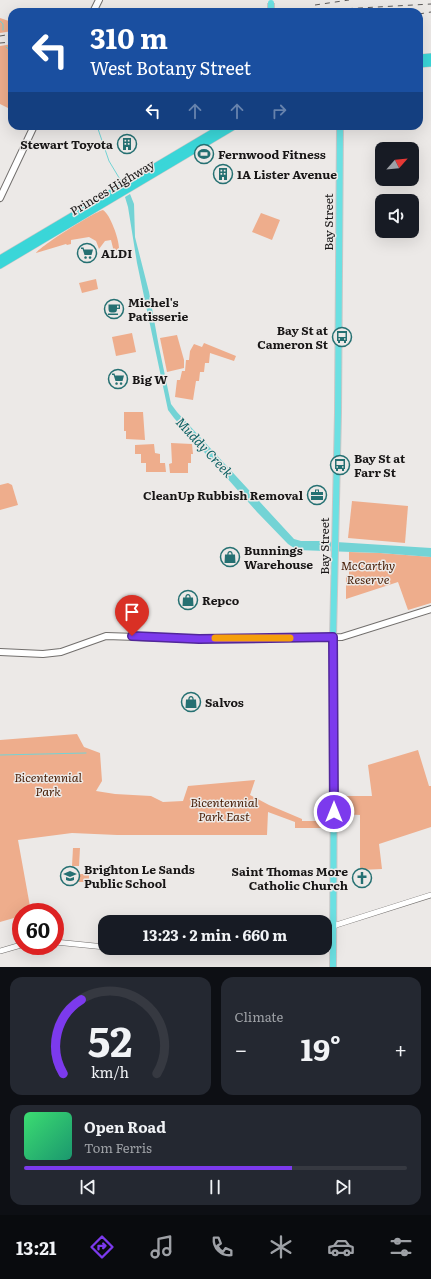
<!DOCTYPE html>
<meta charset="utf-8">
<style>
:root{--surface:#171b24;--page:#242831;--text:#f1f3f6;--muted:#9ea1a6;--line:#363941;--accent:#7c3aed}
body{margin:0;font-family:Literata,serif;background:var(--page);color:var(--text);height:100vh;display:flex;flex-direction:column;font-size:15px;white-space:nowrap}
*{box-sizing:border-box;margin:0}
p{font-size:13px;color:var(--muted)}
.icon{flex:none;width:22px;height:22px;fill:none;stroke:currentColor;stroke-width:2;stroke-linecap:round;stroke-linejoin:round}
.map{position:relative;height:967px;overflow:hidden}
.panel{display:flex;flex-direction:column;gap:10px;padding:10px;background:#0d0f14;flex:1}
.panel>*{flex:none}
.banner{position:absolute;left:8px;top:8px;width:415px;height:122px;border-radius:12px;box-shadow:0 4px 16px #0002;background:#1a4fa0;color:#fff;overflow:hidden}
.needle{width:26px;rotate:63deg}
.buttons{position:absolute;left:375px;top:142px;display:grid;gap:8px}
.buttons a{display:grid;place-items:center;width:44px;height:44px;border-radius:8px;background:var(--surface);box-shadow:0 4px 16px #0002;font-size:20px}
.speed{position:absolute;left:12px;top:903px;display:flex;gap:8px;font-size:20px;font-weight:700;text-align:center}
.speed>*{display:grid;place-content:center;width:52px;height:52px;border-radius:50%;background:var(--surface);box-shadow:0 4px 16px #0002;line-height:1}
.speed .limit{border:6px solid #d22;background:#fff;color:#111}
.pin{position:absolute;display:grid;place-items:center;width:34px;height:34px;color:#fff;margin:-41px -17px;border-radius:50% 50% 50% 0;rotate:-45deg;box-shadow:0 0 4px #0007}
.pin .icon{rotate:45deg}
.me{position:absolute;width:44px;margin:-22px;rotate:0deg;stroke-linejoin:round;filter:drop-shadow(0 0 3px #0008)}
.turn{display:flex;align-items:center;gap:14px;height:84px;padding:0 16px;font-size:18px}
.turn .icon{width:52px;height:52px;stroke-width:2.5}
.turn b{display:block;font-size:28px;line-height:34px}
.lanes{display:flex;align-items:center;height:38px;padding:0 16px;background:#0003;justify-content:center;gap:20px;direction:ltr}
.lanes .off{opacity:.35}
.big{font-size:30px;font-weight:700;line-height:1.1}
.panel .widget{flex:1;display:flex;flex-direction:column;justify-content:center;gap:6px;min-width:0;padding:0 14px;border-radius:12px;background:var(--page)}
.panel .dial{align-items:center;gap:0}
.dial svg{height:104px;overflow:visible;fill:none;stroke:var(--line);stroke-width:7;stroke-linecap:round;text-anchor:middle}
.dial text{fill:var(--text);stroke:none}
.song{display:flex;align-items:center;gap:12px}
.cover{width:48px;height:48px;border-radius:6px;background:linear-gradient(135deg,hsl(140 70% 55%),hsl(160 70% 35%))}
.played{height:4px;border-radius:2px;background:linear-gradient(90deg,var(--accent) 70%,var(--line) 70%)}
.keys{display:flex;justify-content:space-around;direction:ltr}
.heat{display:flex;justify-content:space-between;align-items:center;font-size:22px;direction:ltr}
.panel .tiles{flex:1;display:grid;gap:10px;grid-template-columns:1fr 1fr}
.widget:last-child{grid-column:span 2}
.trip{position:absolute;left:98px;top:915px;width:234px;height:40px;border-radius:12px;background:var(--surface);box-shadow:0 4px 16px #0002;font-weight:700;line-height:40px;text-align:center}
.tab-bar{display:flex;height:64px;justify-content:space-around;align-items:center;background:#090b0e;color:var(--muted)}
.tab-bar .icon{width:28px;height:28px}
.tab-bar .selected{color:var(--accent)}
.tab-bar b{font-size:18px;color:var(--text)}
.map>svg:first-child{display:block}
</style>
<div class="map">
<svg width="431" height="967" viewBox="0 0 431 967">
<rect width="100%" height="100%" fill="#ece9e7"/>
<g fill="#eead8c">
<polygon points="0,18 12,22 12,31 0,33"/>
<polygon points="12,44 12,110 0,104 0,46"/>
<path d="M103 210C110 214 119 239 119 248L114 252 111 240 105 241 99 249 96 241 89 237 71 240V244L67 245 66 244 36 253C41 246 94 212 103 210Z"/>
<polygon points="261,213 280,220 272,240 252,232"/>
<polygon points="96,279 98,289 82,293 79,283"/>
<polygon points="132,333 136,352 116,356 112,337"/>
<polygon points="177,335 184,360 184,368 167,372 160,338"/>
<polygon points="204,343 236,356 234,361 210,353 209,363 205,363 204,372 200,372 199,381 196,381 193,400 175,397 177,380 180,380 182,371 185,371 186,360 189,360 190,351 194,344 202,347"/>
<polygon points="124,412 143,412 145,440 126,439 126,431 124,431"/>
<polygon points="171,443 192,444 193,454 191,454 191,463 188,463 188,473 170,473 169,464 172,463"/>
<polygon points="154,444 155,453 160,454 160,463 165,463 166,472 146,472 146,463 141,463 141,454 135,454 135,445"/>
<polygon points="8,483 12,485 18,505 0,510 0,485"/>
<polygon points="352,501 408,506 405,543 348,538"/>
<polygon points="349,552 380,553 431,557 431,603 408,610 398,582 346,599 346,575 349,575"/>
<polygon points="77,734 84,747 100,753 102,781 96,791 115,794 151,796 163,802 183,801 188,786 255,780 250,795 269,805 302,819 302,821 326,821 326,828 295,828 295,822 268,812 267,835 117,835 72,833 18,840 31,912 21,912 21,916 0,922 0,740"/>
<polygon points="418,750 429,786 431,786 431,827 379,844 382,869 360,870 360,815 340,814 340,796 372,796 368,765"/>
<polygon points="73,848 80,848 79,866 72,866"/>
<rect x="76" y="874" width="13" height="8"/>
</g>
<polygon fill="#73d3d5" points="130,194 134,204 135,237 149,292 159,347 171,404 177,412 294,539 301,541 320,541 431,548 431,557 380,553 297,550 288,544 257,512 174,418 168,410 137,263 128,207 125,197"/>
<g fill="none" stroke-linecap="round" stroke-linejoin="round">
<g stroke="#73d3d5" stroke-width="1">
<polyline points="0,21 3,24 3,30"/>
<polyline points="6,47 12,52"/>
<polyline points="97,126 109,161 121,181"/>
<polyline points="0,755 86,753"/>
</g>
<defs>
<g id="tertiary">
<polyline points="333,926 431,895"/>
<polyline points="55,942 105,947"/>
<polyline points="130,948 145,948"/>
<polyline points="145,948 146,951 149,952 152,951 153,948"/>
<polyline points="153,948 333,949"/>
<polyline points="0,951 21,945"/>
</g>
<g id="secondary">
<polyline points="27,12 32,12"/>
<polyline points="93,12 99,0"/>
<polyline points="0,198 34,126"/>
<polyline points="0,652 43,654 61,652 106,636 199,639 342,637 431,609"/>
</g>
<polyline id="primary" points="333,967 334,738 333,637 338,413 340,126"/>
<g id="trunk">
<polyline points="419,58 431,57"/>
<polyline points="419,64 431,63"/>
<polyline points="0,259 224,126"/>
<polyline points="0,265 234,126"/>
</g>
</defs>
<use href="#tertiary" stroke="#726f6d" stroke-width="6"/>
<use href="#secondary" stroke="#726f6d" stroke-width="8"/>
<use href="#primary" stroke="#c8c7c7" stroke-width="8"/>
<use href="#trunk" stroke="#c8c7c7" stroke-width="8"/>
<use href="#tertiary" stroke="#fff" stroke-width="5"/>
<use href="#secondary" stroke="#fff" stroke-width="6"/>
<use href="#primary" stroke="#6be0e2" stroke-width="6"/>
<use href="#trunk" stroke="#3ad6d8" stroke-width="7"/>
<g stroke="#5b5958" stroke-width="1" stroke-dasharray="5 5" stroke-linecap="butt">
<polyline points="315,5 349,0"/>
<polyline points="251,12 293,9"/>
<polyline points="288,12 431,4"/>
<polyline points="419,14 431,12"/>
<polyline points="0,36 12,34"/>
<polyline points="0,43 12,42"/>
</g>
<defs>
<polyline id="primary-bridge" points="271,3 271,12"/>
</defs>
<use href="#primary-bridge" stroke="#c8c7c7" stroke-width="8" stroke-linecap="butt"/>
<use href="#primary-bridge" stroke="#6be0e2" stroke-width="6"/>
</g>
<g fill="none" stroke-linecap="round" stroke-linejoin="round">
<defs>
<polyline id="route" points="132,636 199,639 333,637 334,812"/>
</defs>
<use href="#route" stroke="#51269a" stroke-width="10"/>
<use href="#route" stroke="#7c3aed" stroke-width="7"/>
<polyline stroke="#f59e0b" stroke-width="7" points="215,638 290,638"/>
</g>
<defs>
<symbol id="building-ring" viewBox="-11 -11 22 22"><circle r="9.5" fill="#ece9e7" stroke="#257072" stroke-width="1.5"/><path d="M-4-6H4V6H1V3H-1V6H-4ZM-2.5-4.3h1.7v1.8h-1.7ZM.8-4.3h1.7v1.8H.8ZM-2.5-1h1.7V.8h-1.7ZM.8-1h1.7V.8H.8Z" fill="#257072"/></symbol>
<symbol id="stadium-ring" viewBox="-11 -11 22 22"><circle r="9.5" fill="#ece9e7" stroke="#257072" stroke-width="1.5"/><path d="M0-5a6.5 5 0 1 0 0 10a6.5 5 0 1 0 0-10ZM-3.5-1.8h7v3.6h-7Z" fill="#257072"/></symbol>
<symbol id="supermarket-ring" viewBox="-11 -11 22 22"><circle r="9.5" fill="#ece9e7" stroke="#257072" stroke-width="1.5"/><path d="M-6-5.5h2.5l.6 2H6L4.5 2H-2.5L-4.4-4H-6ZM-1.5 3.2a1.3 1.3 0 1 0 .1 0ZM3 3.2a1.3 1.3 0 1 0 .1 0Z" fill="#257072"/></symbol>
<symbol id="cafe-ring" viewBox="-11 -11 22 22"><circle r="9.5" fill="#ece9e7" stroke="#257072" stroke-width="1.5"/><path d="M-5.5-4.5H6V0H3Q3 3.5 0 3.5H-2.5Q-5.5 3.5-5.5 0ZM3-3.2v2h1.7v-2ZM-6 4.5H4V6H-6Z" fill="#257072"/></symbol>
<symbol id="bus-ring" viewBox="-11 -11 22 22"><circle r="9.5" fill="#ece9e7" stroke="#257072" stroke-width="1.5"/><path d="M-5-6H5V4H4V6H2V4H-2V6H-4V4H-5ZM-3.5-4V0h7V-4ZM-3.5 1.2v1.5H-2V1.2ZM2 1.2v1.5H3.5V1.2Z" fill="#257072"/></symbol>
<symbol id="office-ring" viewBox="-11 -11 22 22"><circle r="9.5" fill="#ece9e7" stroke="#257072" stroke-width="1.5"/><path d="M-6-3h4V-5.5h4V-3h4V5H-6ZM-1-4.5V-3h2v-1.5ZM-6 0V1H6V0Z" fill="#257072"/></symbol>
<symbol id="shop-ring" viewBox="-11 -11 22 22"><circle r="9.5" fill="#ece9e7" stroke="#257072" stroke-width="1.5"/><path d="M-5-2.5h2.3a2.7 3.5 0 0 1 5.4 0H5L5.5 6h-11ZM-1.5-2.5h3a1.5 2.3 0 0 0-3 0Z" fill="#257072"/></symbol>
<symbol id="school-ring" viewBox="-11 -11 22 22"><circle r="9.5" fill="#ece9e7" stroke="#257072" stroke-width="1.5"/><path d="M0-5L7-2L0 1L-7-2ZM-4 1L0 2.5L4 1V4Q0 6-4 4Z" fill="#257072"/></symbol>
<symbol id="church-ring" viewBox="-11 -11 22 22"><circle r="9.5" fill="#ece9e7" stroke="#257072" stroke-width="1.5"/><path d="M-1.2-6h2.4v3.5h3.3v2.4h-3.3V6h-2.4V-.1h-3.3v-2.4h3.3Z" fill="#257072"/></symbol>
</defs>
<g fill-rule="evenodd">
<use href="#building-ring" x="116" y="133" width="22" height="22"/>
<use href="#stadium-ring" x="193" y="143" width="22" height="22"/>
<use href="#building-ring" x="212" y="163" width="22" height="22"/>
<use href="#supermarket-ring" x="76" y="242" width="22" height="22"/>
<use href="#cafe-ring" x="103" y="298" width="22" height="22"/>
<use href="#bus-ring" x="331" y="326" width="22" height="22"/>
<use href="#supermarket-ring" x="107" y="368" width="22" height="22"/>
<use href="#bus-ring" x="329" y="454" width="22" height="22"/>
<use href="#office-ring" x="306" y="484" width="22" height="22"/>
<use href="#shop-ring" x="219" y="546" width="22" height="22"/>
<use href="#shop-ring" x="177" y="589" width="22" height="22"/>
<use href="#shop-ring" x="180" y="691" width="22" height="22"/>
<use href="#school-ring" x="59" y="865" width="22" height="22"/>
<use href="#church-ring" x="351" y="867" width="22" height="22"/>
</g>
<g text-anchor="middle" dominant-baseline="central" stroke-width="3" stroke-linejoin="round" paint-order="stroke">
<g font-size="12" font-weight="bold" fill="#181616" stroke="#ece9e7" text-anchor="start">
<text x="113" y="144" text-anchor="end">Stewart Toyota</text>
<text x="218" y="154">Fernwood Fitness</text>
<text x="237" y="174">1A Lister Avenue</text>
<text x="101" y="253">ALDI</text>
<text x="128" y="302">Michel's<tspan x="128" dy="14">Patisserie</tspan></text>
<text x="328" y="330" text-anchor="end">Bay St at<tspan x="328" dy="14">Cameron St</tspan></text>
<text x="132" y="379">Big W</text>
<text x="354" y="458">Bay St at<tspan x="354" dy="14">Farr St</tspan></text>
<text x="303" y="495" text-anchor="end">CleanUp Rubbish Removal</text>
<text x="244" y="550">Bunnings<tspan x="244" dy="14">Warehouse</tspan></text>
<text x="202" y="600">Repco</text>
<text x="205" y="702">Salvos</text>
<text x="84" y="869">Brighton Le Sands<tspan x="84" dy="14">Public School</tspan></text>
<text x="348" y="871" text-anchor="end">Saint Thomas More<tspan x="348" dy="14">Catholic Church</tspan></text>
</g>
<g font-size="12" fill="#181616" stroke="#ece9e7">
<text transform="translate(112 187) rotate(-31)">Princes Highway</text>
<text transform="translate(328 222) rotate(-90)">Bay Street</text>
<text transform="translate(324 546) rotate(-90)">Bay Street</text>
</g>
<g font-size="12" font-style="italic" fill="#461c04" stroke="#ece9e7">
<text x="368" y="565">McCarthy<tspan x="368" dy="14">Reserve</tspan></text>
<text x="48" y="777">Bicentennial<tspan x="48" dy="14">Park</tspan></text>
<text x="224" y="802">Bicentennial<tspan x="224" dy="14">Park East</tspan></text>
</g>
<g font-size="13" font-style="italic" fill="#0f6264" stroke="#ece9e7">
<text transform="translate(205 447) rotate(47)">Muddy Creek</text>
</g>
</g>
</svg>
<div class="buttons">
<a><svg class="needle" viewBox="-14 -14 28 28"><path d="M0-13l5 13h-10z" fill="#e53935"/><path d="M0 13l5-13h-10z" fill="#9ea1a6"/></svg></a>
<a><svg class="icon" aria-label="sound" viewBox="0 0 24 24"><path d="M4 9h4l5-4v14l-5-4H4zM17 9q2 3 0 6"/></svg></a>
</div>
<div class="speed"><div class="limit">60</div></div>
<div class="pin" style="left:132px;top:636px;background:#d93025"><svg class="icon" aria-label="arrive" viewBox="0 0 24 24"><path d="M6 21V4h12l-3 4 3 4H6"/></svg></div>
<svg class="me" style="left:334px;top:812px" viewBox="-20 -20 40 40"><circle r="17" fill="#7c3aed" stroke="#fff" stroke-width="3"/><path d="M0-11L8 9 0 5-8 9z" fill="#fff"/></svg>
<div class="trip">13:23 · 2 min · 660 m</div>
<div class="banner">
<div class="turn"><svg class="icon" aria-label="left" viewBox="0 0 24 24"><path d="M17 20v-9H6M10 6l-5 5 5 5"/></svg><div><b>310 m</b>West Botany Street</div></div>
<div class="lanes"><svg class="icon" aria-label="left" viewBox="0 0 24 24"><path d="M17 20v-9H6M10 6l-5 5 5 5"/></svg><svg class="icon off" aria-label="ahead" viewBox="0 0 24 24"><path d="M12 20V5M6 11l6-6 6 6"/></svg><svg class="icon off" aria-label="ahead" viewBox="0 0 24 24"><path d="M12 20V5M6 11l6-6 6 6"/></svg><svg class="icon off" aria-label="right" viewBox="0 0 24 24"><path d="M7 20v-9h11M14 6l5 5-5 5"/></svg></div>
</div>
</div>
<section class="panel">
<div class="tiles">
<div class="widget dial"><svg viewBox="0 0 100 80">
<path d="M14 69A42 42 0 1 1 86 69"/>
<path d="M14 69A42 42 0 0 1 28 12" stroke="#7c3aed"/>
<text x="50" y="56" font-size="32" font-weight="700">52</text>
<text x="50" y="72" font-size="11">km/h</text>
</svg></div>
<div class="widget"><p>Climate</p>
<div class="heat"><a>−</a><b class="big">19°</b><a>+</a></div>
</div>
<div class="widget">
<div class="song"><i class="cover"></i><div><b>Open Road</b><p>Tom Ferris</p></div></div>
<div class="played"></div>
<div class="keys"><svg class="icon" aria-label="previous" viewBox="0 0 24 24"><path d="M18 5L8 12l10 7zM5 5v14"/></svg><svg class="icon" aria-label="pause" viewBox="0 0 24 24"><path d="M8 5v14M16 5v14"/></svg><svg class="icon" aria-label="next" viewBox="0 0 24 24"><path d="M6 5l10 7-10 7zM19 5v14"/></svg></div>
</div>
</div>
</section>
<nav class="tab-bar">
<b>13:21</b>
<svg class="icon selected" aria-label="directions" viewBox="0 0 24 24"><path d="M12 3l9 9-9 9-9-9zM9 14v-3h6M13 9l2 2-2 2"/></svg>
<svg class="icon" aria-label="music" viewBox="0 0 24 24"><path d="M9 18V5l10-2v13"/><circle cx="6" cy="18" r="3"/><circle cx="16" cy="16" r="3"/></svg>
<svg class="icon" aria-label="phone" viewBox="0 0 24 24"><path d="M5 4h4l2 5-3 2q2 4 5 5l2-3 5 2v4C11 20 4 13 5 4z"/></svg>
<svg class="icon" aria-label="climate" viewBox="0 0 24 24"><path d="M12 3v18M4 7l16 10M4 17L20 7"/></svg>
<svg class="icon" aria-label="car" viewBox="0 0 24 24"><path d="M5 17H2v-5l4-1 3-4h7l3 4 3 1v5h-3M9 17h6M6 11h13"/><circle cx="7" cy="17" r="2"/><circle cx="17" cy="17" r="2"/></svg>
<svg class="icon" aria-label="filters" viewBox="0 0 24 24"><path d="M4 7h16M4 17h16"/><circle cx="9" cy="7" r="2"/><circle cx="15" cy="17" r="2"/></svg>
</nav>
